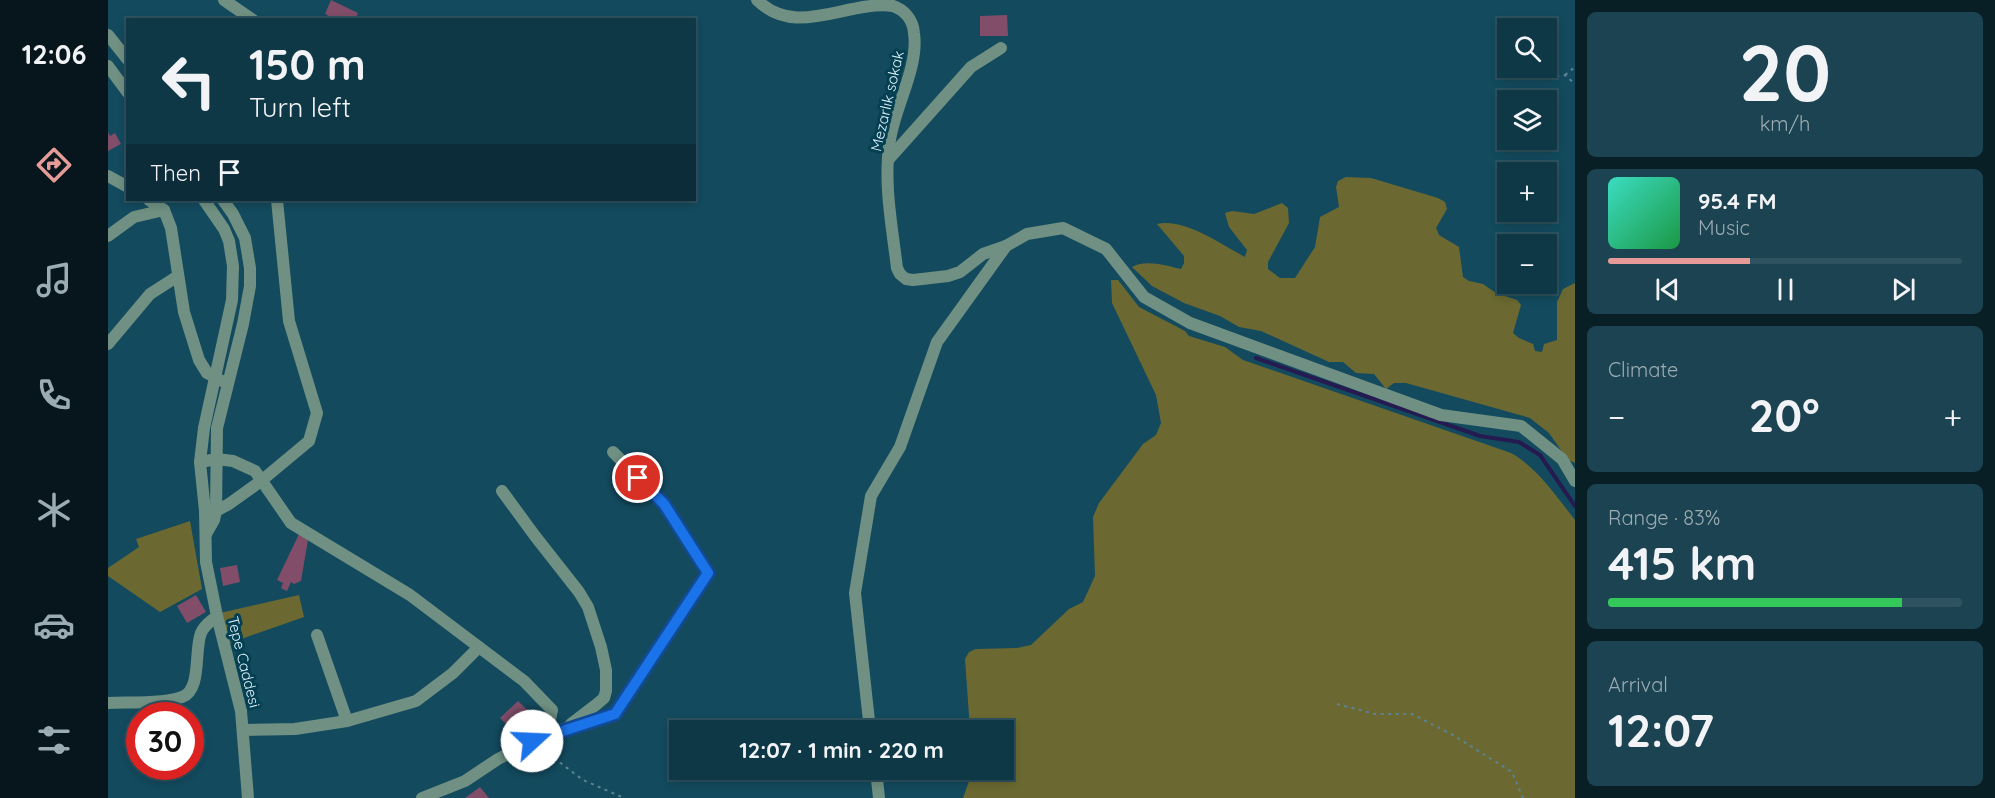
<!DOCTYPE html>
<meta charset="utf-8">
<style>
:root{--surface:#0e3846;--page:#1c4351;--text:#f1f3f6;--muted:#9bacb3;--line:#2e525f;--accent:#e69b98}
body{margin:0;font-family:Quicksand,sans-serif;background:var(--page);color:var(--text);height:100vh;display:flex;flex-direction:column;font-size:22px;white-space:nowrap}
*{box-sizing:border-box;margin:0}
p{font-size:20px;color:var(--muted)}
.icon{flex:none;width:33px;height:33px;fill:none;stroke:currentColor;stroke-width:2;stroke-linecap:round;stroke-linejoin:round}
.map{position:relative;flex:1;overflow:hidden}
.panel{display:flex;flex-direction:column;gap:12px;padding:12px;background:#081f26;width:420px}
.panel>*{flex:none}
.guide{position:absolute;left:18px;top:18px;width:570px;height:183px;border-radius:0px;box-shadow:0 3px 9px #0003,0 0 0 2px var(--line);background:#0e3846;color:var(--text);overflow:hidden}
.tools{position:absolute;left:1389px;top:18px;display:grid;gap:12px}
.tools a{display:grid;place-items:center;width:60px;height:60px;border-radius:0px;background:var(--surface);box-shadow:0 3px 9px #0003,0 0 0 2px var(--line);font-size:30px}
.speed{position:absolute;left:18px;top:702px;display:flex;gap:12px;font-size:30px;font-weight:700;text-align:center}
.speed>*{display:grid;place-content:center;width:78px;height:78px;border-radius:50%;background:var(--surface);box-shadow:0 3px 9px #0003,0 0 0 2px var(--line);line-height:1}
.speed .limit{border:9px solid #d22;background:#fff;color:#111}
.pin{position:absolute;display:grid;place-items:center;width:51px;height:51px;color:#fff;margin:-26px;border:3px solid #fff;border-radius:50%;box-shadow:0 2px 6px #0007}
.me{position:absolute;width:66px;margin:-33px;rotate:70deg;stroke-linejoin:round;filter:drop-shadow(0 0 4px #0008)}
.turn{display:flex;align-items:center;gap:21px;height:126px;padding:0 24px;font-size:27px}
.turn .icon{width:78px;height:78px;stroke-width:2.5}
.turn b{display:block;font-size:42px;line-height:51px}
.then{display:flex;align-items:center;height:57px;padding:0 24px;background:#0003;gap:12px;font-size:22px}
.big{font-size:45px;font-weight:800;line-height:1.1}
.panel .widget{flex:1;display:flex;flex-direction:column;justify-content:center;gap:9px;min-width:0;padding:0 21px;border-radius:9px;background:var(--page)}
.panel .dial{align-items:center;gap:0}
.dial b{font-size:78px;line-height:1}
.song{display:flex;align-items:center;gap:18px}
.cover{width:72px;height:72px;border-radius:9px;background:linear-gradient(135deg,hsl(170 70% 55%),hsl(140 70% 35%))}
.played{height:6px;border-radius:3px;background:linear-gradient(90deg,var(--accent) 40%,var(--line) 40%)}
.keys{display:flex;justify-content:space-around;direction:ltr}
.heat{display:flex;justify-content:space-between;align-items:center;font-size:33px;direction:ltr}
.charge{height:9px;border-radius:4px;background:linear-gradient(90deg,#34c759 83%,var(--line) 0)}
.trip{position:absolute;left:561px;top:720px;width:345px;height:60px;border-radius:0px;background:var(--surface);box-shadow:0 3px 9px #0003,0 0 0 2px var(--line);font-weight:800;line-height:60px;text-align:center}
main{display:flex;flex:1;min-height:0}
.dock{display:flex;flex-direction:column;width:108px;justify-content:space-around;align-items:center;background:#06161c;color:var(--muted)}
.dock .icon{width:42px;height:42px}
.dock .selected{color:var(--accent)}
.dock b{font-size:27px;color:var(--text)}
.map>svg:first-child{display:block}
</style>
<main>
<nav class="dock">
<b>12:06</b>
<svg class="icon selected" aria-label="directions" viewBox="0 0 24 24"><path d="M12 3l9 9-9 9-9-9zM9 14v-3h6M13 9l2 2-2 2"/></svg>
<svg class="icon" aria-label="music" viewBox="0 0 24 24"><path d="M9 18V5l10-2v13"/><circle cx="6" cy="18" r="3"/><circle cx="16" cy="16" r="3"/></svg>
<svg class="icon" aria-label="phone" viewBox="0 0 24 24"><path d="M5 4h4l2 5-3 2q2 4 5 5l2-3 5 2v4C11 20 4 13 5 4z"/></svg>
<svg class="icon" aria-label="climate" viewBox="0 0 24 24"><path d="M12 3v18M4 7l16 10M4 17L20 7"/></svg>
<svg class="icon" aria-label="car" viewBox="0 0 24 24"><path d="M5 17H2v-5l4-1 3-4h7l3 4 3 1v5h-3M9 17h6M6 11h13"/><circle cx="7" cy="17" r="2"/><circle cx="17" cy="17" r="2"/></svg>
<svg class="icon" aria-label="filters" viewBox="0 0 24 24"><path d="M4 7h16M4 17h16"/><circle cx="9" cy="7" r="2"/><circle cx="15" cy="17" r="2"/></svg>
</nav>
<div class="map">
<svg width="1467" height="798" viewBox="0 0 1467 798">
<rect width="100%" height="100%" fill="#134a5e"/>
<g fill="#6b6931">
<path d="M1238 177 1263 178 1330 198 1337 202 1339 209 1328 228 1331 235 1351 247 1355 277 1361 281 1375 284 1388 293 1409 300 1413 305 1405 333 1411 338 1425 344 1427 351 1434 352 1436 344 1449 340V302L1455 289 1467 283V463L1460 460 1441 433 1422 418 1298 383H1286L1278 389 1266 374 1248 373 1235 362H1221L1153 331 1131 327 1112 316 1076 303 1044 286 1024 267C1038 259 1059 266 1073 269L1076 263V256L1049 224C1077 218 1112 244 1137 257L1139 250 1121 227 1117 213 1124 211 1146 214 1174 203 1180 208 1181 223 1160 262V269L1172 278H1187L1207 247 1212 217 1231 207 1228 187 1230 181Z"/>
<path d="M1003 280H1010L1031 307 1077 331 1081 336 1117 347 1135 360 1403 453C1430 468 1448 496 1467 520V798H855L865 770H896V730H862L857 659 861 652 868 649 909 648 923 645 961 609 975 602 987 576 985 517 991 503 1035 444 1048 435 1053 423 1048 395 1004 303Z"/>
<polygon points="82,521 94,589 52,612 0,576 0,568 31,547 28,539"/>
<polygon points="191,595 196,617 119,644 112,613"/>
</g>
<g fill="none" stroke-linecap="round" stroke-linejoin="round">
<polyline stroke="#251b51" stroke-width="4" points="1148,358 1372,436 1411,442 1432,455 1467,506"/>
</g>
<g fill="#814d69">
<polygon points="223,0 250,13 247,20 229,20 217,14"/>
<polygon points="899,15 900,36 872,36 872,16"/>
<polygon points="0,132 2,136 7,133 13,144 0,151"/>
<polygon points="191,534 200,540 193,581 186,584 183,582 179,591 173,588 175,583 169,580"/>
<polygon points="129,565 132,582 115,586 112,568"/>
<polygon points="88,595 98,612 79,623 69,606"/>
<polygon points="410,701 430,720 412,738 392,718"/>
<polygon points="372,787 381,798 357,798"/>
</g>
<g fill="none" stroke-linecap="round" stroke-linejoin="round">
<g stroke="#5a8494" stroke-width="2" stroke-dasharray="3 4.5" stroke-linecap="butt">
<polyline points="1457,75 1467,67"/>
<polyline points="1441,78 1457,75 1467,84"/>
<polyline points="1229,704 1267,714 1304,714 1345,735 1404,772 1415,798"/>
<polyline points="434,749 475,780 516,798"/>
</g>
<g stroke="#6f9082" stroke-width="12">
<polyline points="116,0 145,20"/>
<path d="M649 0C689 39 738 0 785 6 797 10 805 20 806 33 811 67 787 106 782 140 775 182 784 226 789 268L792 274 798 279 805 280 840 276 852 272 875 254 898 246"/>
<polyline points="0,35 20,60"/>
<polyline points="0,66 20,93"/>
<polyline points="780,160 863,67 893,48"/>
<polyline points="0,176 20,187"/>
<polyline points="41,200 56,210 63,228 76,312 91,360 99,373 114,381"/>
<polyline points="96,200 116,229 121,241 125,266 124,300 96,428 92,462 97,511 98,562 109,616 133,711 140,798"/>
<polyline points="0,236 26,217 56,210"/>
<polyline points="0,344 42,294 70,276"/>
<polyline points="92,462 109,459 125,461 147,471 183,523 302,595 416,681 444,710 439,734 507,714 600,573 556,504 505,452"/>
<polyline points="394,491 427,536 471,592 480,607 493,647 498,670 498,691 496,698 489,704 463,724"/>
<polyline points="97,511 108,511 121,504 153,481 201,441 209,413 181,321 169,200"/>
<polyline points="98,534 106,520 108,511 109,428 135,324 142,286 142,268 137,238 125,214 115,200"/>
<polyline points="209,635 239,721"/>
<path d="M0 703C19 702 58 704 74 697 94 690 86 650 93 633 96 625 103 621 109 616"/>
<polyline points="135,730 187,729 239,721 308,701 345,673 371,647"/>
<polyline points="762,730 747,593 763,496 792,447 829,342 898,246 919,234 955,228 998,249 1036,297 1082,323 1333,415 1413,426 1454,459 1467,481"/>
<polyline points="768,770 771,798"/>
<polyline points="314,798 357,781 390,759 444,732"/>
</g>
</g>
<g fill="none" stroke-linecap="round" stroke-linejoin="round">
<defs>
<polyline id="route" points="424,741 507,714 600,573 556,504 530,478"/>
</defs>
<use href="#route" stroke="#114b97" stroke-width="15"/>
<use href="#route" stroke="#1a73e8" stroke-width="10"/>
</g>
<g text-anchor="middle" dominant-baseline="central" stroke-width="6" stroke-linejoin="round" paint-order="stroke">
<g font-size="15" fill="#dff2fb" stroke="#043f52">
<text transform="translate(779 101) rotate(-77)">Mezarlık sokak</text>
<text transform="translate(136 662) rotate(76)">Tepe Caddesi</text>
</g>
</g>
</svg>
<div class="tools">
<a><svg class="icon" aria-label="search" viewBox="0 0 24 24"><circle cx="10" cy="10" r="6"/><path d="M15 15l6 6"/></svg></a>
<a><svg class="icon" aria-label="layers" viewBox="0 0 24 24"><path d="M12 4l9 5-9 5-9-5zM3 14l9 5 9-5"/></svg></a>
<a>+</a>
<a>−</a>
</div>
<div class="speed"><div class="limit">30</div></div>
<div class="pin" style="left:530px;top:478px;background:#d93025"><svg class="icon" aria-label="arrive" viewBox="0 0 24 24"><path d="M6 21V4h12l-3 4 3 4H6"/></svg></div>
<svg class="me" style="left:424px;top:741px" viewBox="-20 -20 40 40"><circle r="19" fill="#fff"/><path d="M0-13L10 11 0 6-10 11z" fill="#1a73e8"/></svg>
<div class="trip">12:07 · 1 min · 220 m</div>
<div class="guide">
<div class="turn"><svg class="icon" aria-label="left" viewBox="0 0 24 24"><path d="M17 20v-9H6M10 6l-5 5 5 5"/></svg><div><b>150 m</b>Turn left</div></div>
<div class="then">Then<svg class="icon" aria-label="arrive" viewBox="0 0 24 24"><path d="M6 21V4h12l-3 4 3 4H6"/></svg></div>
</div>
</div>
<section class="panel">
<div class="widget dial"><b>20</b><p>km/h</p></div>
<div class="widget">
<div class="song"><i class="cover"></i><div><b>95.4 FM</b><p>Music</p></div></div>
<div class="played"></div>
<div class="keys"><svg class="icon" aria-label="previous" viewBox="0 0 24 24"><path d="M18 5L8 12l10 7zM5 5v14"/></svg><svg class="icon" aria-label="pause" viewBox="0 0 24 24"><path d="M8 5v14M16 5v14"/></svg><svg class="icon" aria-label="next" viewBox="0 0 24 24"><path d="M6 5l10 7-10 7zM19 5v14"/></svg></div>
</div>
<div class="widget"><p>Climate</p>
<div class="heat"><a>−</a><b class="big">20°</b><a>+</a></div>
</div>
<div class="widget"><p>Range · 83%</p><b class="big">415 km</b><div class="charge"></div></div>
<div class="widget"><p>Arrival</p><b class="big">12:07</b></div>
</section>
</main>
